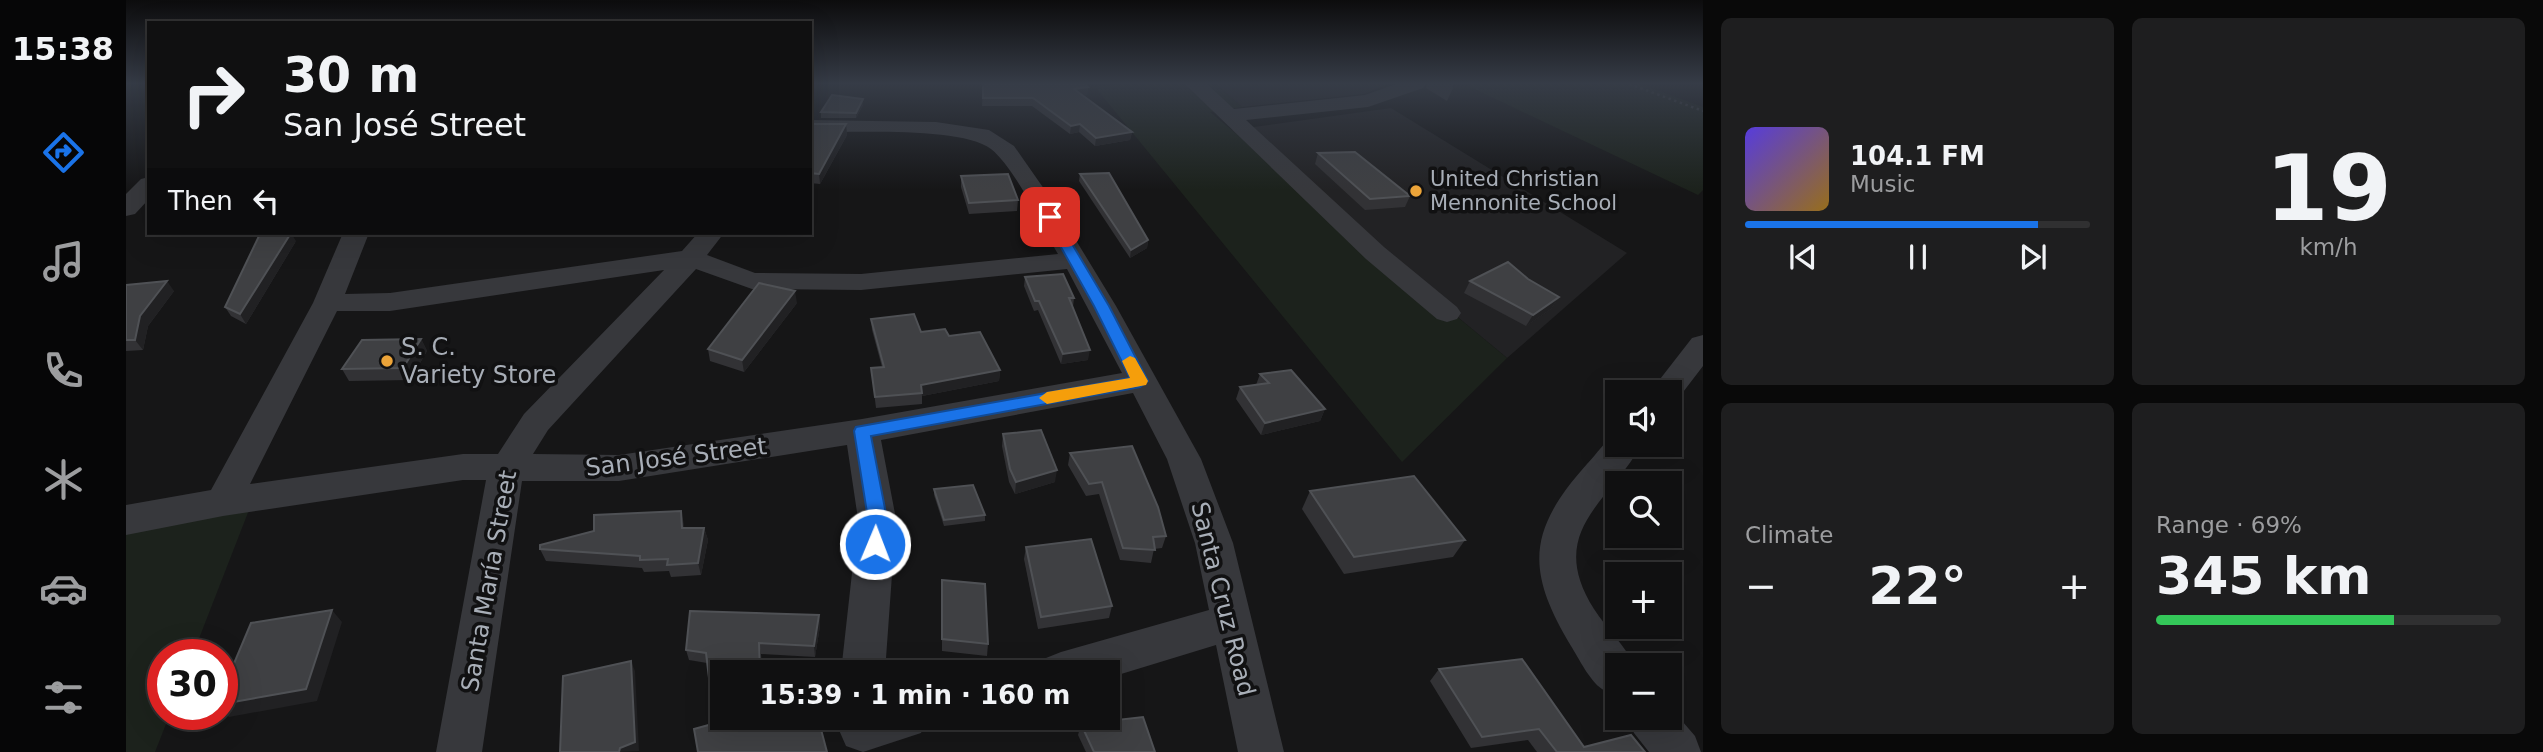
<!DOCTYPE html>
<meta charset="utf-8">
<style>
:root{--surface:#101011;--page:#1e1e1f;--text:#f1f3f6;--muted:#9c9d9f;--line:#303031;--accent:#1a73e8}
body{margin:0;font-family:"DejaVu Sans",sans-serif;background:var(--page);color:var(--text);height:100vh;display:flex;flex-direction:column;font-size:26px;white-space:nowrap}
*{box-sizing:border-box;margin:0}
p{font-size:23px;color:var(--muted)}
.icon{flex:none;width:38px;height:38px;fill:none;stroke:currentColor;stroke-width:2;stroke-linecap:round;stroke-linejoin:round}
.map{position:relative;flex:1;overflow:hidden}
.panel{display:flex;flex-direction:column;gap:18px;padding:18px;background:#090909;width:840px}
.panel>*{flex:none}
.hud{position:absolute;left:21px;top:21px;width:665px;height:214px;border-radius:0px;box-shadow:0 7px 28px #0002,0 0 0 2px var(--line);background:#101011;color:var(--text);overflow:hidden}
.fabs{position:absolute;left:1479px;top:380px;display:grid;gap:14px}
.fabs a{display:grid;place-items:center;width:77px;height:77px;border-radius:0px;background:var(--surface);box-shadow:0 7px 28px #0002,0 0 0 2px var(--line);font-size:35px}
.speed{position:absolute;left:21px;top:639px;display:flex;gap:14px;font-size:35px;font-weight:700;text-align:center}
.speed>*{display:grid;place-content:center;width:91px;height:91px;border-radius:50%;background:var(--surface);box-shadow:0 7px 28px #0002,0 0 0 2px var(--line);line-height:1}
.speed .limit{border:10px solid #d22;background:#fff;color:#111}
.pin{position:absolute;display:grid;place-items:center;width:60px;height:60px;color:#fff;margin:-30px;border-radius:14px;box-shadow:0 4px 10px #0006}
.me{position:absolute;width:77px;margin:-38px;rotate:1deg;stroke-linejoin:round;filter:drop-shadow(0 0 5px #0008)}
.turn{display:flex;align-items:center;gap:24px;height:147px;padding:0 21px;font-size:32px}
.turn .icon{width:91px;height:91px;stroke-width:2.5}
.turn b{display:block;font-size:49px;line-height:60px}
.then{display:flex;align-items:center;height:66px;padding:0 21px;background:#0003;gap:14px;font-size:26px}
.big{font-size:52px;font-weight:700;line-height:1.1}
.panel .widget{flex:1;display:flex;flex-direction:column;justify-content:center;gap:10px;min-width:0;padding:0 24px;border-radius:10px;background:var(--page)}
.panel .dial{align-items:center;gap:0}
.dial b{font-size:91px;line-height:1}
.song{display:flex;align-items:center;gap:21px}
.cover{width:84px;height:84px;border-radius:10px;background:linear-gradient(135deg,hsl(250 70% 55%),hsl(40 70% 35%))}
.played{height:7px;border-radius:4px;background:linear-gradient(90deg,var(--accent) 85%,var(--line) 85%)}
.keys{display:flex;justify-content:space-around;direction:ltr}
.heat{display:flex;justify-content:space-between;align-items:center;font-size:38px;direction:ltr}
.charge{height:10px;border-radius:5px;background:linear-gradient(90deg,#34c759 69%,var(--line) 0)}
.panel .tiles{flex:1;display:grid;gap:18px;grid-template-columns:repeat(2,1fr)}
.trip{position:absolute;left:584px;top:660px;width:410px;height:70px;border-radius:0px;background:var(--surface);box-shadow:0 7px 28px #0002,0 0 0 2px var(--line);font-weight:700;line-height:70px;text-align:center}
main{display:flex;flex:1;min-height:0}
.menu{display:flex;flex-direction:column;width:126px;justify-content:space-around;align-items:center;background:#060607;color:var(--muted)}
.menu .icon{width:49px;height:49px}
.menu .on{color:var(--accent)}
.menu b{font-size:32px;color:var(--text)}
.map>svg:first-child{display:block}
</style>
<main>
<nav class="menu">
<b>15:38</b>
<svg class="icon on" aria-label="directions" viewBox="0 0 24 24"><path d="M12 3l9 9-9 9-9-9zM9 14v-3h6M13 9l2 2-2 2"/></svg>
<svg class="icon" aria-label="music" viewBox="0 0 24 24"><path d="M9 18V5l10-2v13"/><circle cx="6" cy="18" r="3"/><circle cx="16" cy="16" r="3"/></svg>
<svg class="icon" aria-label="phone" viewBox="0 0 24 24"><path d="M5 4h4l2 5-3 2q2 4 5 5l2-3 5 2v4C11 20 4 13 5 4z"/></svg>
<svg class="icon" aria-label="climate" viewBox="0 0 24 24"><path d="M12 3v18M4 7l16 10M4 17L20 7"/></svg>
<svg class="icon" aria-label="car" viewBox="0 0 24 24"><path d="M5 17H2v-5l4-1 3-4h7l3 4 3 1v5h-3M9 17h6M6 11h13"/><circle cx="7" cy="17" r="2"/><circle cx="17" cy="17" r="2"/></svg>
<svg class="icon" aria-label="filters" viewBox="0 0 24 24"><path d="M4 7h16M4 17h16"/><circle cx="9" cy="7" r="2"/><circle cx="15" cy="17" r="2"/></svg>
</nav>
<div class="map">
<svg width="1577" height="752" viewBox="0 0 1577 752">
<rect width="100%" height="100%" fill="#161617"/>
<g fill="#222224">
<polygon points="1090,84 1262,84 1238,94 1116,107"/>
<polygon points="1265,108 1501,253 1381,358 1106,130"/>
</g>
<g fill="#1c221c">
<polygon points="992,84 1090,84 1116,107 1084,112 1381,358 1276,462 969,87"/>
<polygon points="1338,84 1514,84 1577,107 1577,190 1572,195"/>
<polygon points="123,510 67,654 37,654 37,714 44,714 29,752 0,752 0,531"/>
</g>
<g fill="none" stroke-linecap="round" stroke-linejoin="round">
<polyline stroke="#3d3f43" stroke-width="2.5" stroke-dasharray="2.5 3.5" stroke-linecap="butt" points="1503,84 1577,111"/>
<g fill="#37383c" fill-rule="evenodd">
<polygon points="1059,84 1081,84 1108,109 1239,95 1270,84 1300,84 1297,88 1242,107 1120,120 1258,247 1331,307 1335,313 1331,319 1321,322 1311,319 1240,259"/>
<path d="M684 120 810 122 863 130 888 146 923 196 990 306 1075 459 1107 543 1158 752H1112L1090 645 982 678V672H913L920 658 935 652 1083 610 1069 543 1041 459 1007 393 755 440 770 519 759 672H715L732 519 721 445 493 481H396L356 752H310L360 480H337L97 516 0 535V505L85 490 187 303 217 233H243L219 294 264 293 556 251 572 233H598L581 255 629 273 735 274 932 254C916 226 889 168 865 149 835 126 725 133 684 132ZM570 269 626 289 735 290 941 269 996 373 736 419 493 455 407 454 422 430ZM538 270 398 414 372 454H337L124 484 211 311H264Z"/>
<polygon points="23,177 23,199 9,214 0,216 0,194 15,179"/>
<polygon points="1577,335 1577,366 1551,400 1544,402 1544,392 1524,392 1566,338"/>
<path d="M1491 434V444H1516C1483 503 1419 531 1468 609 1480 628 1499 645 1508 665H1491V695C1487 694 1480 692 1476 689 1464 681 1453 659 1445 646 1399 570 1402 530 1461 464 1470 455 1480 439 1491 434Z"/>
<polygon points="1544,707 1569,736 1575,752 1523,752 1508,733 1502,718 1544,718"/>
<polygon points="718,718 802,718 795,733 737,752 720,746 713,730"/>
</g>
</g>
<g fill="#323235">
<polygon points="857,84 962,87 961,95 957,95 1006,132 1004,140 969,146 953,132 944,134 906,106 856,106"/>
<polygon points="1301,84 1327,84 1327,88 1321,101 1300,88"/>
<polygon points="737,99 737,105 730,118 695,118 695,112"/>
<polygon points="684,124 720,124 721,135 694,184 684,183"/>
<polygon points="1192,153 1284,196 1279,207 1239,210 1189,164"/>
<polygon points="954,174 1022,240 1021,248 1004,258 953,181"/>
<polygon points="835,176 892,200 891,211 843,214 835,187"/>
<polygon points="170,241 120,324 105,316 99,307"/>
<polygon points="899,277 948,298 947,307 962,360 935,364 912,310 908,311 898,286"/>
<polygon points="1402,279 1433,297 1425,309 1400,326 1338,293 1344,281"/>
<polygon points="0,285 48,291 22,326 17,350 0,351"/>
<polygon points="671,303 618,372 584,361 582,349"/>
<polygon points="745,319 795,332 823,336 874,370 873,381 796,396 796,404 750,408 745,368 756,367 746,330"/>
<polygon points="295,339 301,351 284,380 223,381 216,369"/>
<polygon points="1134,374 1199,409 1194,421 1135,435 1110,399 1114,387 1130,385"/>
<polygon points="877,434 929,482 889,494 883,482 876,446"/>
<polygon points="944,453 1040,536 1036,548 1028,549 1025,563 994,560 973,494 960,496 942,465"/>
<polygon points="808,489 859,515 859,521 818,526 808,495"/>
<polygon points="1184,491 1339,540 1327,557 1218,574 1176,509"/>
<polygon points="555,511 558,528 578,528 582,540 575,575 545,577 543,571 518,572 516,568 420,561 414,549"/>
<polygon points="900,547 986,606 983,618 912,629 898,559"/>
<polygon points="816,592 862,644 861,656 816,651"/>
<polygon points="693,615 694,626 689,657 635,654 636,672 597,672 597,687 586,688 583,678 581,663 563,660 560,650"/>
<polygon points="1313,669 1458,747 1519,752 1411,752 1402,740 1345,748 1304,681"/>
<polygon points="955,724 1029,752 960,752 952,735"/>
</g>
<g fill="#212123">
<polygon points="962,87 961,95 947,97 948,89"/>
<polygon points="737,99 737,105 730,118 730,113"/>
<polygon points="720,124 721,135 694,184 693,174"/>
<polygon points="954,124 953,132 944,134 945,126"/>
<polygon points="1006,132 1004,140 969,146 970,138"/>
<polygon points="165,233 170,241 120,324 114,314"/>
<polygon points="1022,240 1021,248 1004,258 1005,250"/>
<polygon points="41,281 48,291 22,326 17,350 9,340 14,316"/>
<polygon points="669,291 671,303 618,372 616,360"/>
<polygon points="1433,297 1425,309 1400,326 1407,315"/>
<polygon points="295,339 301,351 284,380 277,368"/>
<polygon points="964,350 962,360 935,364 937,354"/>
<polygon points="874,370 873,381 796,396 795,385"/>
<polygon points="1199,409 1194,421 1135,435 1139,423"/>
<polygon points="931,470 929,482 889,494 890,482"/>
<polygon points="555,511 558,524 559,540 556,528"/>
<polygon points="578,528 582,540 575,575 572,563"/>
<polygon points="206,610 216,622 191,701 103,717 96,710 96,704"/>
<polygon points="693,615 694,626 689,657 688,646"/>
<polygon points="633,643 635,654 636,672 635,672"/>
<polygon points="505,661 509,671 513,751 493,752"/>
</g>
<g fill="#3f4043" stroke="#4f5155" stroke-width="2">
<polygon points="857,84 959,84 962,87 948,89 1006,132 970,138 954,124 945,126 907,98 857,98"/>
<polygon points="706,95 737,99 730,113 695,112"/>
<polygon points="684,124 720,124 693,174 684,173"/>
<polygon points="1229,152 1284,196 1244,199 1192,153"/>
<polygon points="983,173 1022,240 1005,250 954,174"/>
<polygon points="882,174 892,200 843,203 835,176"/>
<polygon points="158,233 165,233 114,314 99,307 133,236"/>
<polygon points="1382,262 1402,279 1433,297 1407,315 1344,281"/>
<polygon points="937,274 948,298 943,298 964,350 937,354 913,301 909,301 899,277"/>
<polygon points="41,281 14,316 9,340 0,340 0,285"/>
<polygon points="633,283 669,291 616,360 582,349"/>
<polygon points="788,314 795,332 819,329 823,336 854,332 874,370 795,385 796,393 749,397 745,368 758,367 745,319"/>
<polygon points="295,339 277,368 216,369 236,340"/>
<polygon points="1165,370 1199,409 1139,423 1114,387 1143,383 1134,374"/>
<polygon points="915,430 931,470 890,482 884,469 877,434"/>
<polygon points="1006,446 1032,507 1040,536 1027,537 1029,550 997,548 976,482 963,484 944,453"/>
<polygon points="1288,476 1339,540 1228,557 1184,491"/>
<polygon points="847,485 859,515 818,520 808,489"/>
<polygon points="555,511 556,528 578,528 572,563 541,565 542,559 514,560 514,556 414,549 414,545 468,531 468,515"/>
<polygon points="965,539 986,606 915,617 900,547"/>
<polygon points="816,580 859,584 862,644 816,639"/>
<polygon points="206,610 180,689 96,704 96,692 125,623"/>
<polygon points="564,611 693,615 688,646 633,643 634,670 622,672 597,672 597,676 583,678 580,653 560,650"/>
<polygon points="1396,659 1458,747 1505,735 1519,752 1431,752 1413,729 1356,737 1313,669"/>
<polygon points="505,661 509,742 494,748 493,752 434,752 437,676"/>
<polygon points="1017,717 1029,752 968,752 955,724"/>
<polygon points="608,718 692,718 701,752 572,752 568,729"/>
</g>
<linearGradient id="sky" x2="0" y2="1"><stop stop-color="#0c0c0d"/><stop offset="0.44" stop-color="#363c47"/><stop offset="1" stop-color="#363c47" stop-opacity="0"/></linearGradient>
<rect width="1577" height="190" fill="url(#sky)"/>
<polygon fill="#1a73e8" stroke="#114b97" stroke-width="2" points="924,213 930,217 983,306 1022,381 1014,387 745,436 761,519 756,549 749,552 742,549 739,544 742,519 728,431 730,427 1004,378 968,306 918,217"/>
<polygon fill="#f59e0b" points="1004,356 1009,358 1022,381 1020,385 921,404 913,398 921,392 1004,378 996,361"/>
<g fill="#eca439" stroke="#111112" stroke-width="2.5">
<circle cx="1290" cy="191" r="7"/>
<circle cx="261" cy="361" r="7"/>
</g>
<g text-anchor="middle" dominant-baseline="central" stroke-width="7" stroke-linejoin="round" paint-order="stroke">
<g font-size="21" fill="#a8aeb7" stroke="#111112" text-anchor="start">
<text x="1304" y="179">United Christian<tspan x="1304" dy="24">Mennonite School</tspan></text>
</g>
<g font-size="24" fill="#a8aeb7" stroke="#111112" text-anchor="start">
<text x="275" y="347">S. C.<tspan x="275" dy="28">Variety Store</tspan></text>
</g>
<g font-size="24" fill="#a8aeb7" stroke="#111112">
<text transform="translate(550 457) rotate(-7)">San José Street</text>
<text transform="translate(363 581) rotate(-80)">Santa María Street</text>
<text transform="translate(1097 599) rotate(76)">Santa Cruz Road</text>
</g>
</g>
</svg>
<div class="fabs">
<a><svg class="icon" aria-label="sound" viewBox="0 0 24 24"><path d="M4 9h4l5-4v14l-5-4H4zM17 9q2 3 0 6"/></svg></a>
<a><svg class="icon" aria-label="search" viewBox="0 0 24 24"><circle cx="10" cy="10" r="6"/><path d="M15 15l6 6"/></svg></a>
<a>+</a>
<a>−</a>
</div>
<div class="speed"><div class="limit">30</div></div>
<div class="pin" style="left:924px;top:217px;background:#d93025"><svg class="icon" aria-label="arrive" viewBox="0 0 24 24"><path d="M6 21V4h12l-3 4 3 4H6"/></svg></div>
<svg class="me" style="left:749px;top:544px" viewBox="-20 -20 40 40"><circle r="17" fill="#1a73e8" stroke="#fff" stroke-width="3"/><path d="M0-11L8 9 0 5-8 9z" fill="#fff"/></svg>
<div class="trip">15:39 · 1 min · 160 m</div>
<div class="hud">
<div class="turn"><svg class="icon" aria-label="right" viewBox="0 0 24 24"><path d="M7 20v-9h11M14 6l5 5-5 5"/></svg><div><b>30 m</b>San José Street</div></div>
<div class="then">Then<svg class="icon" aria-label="left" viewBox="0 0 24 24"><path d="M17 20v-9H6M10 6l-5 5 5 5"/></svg></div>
</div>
</div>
<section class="panel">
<div class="tiles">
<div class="widget">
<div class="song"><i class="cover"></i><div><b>104.1 FM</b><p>Music</p></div></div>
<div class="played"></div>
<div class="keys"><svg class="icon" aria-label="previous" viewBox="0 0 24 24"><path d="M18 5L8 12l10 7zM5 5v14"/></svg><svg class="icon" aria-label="pause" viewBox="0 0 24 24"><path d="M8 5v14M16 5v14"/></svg><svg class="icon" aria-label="next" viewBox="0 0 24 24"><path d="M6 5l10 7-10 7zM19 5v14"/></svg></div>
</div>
<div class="widget dial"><b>19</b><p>km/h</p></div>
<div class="widget"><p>Climate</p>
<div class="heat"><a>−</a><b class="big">22°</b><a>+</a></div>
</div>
<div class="widget"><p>Range · 69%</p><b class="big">345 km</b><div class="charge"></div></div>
</div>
</section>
</main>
